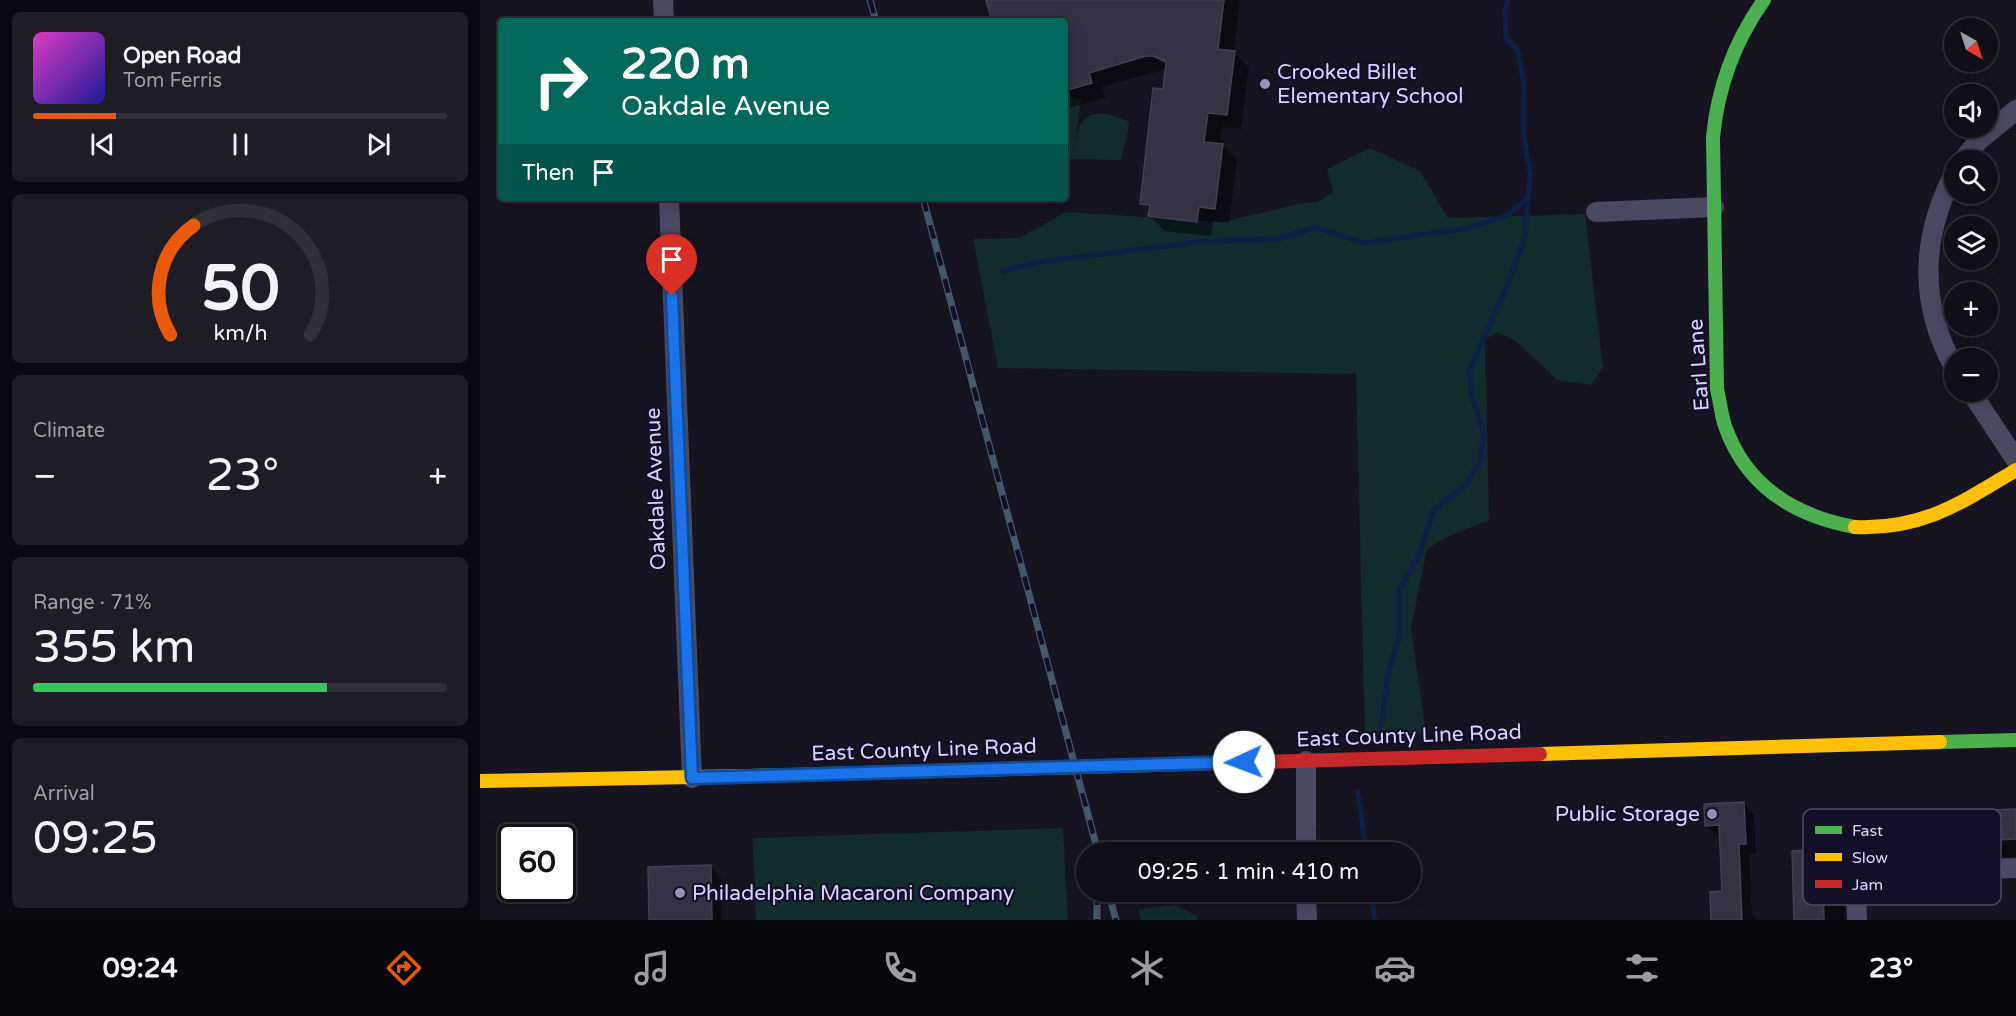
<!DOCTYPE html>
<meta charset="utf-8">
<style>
:root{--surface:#100f19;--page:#1e1d26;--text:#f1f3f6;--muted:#9c9ca2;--line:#302f38;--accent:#ea580c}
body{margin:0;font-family:"Varela Round",sans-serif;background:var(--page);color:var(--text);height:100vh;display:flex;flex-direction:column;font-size:22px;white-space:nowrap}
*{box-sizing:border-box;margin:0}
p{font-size:20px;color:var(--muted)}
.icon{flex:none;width:33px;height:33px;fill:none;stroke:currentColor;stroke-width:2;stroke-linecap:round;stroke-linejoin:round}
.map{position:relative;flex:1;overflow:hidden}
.side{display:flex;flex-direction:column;gap:12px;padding:12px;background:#09080e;width:480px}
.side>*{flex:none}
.top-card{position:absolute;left:18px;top:18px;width:570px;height:183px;border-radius:6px;box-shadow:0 3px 15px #0003,0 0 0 2px var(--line);background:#00695c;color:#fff;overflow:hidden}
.needle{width:39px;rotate:141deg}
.tools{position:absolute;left:1464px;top:18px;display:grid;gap:12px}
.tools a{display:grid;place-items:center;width:54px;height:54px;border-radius:50%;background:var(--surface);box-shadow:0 3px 15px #0003,0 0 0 2px var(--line);font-size:30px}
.speed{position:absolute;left:18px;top:824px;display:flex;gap:12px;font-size:30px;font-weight:700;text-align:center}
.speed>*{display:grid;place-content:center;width:78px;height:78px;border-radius:50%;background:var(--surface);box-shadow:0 3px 15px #0003,0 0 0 2px var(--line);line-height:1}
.speed .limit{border:3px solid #111;border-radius:9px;background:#fff;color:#111}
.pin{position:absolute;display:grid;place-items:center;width:51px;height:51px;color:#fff;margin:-62px -26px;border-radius:50% 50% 50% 0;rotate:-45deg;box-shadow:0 0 6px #0007}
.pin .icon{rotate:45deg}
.me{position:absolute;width:66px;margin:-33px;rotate:268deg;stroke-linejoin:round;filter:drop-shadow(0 0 4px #0008)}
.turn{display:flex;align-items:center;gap:21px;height:126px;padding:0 24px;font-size:27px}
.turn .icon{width:78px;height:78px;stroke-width:2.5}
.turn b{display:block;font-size:42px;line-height:51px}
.then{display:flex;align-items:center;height:57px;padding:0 24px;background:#0003;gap:12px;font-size:22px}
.big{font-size:45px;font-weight:600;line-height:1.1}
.side .widget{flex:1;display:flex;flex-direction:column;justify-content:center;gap:9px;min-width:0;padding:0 21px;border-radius:9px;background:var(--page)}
.side .dial{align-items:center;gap:0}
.dial svg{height:156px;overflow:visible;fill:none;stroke:var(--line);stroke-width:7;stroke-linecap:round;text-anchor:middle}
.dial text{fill:var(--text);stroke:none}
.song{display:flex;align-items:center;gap:18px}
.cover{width:72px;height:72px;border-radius:9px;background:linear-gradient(135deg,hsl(310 70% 55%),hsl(240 70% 35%))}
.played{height:6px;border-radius:3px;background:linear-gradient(90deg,var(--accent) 20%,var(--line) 20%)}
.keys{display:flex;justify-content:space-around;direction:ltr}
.heat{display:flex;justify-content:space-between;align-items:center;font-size:33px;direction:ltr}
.charge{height:9px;border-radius:4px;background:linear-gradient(90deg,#34c759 71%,var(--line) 0)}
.trip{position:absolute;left:596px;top:842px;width:345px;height:60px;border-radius:30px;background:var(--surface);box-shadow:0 3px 15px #0003,0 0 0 2px var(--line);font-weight:600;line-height:60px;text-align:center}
.tab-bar{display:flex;height:96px;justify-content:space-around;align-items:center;background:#06060a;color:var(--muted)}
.tab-bar .icon{width:42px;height:42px}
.tab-bar .selected{color:var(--accent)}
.tab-bar b{font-size:27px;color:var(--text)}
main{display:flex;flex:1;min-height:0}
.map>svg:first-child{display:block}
</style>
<main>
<section class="side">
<div class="widget">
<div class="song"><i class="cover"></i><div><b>Open Road</b><p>Tom Ferris</p></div></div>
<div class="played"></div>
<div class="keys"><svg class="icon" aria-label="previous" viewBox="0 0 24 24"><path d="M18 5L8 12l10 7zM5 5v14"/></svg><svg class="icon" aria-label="pause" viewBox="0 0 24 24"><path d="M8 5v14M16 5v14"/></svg><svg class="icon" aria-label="next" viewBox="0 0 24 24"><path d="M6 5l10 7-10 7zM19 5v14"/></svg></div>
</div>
<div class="widget dial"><svg viewBox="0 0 100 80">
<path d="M14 69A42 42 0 1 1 86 69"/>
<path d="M14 69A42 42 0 0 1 26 13" stroke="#ea580c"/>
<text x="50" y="56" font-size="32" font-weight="700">50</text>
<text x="50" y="72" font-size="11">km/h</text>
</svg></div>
<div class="widget"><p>Climate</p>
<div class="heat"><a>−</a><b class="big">23°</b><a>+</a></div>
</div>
<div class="widget"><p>Range · 71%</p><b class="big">355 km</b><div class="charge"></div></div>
<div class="widget"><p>Arrival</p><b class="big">09:25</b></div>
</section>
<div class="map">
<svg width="1536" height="920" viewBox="0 0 1536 920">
<rect width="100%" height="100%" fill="#161421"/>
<g fill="#132c2d">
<path d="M585 96 601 99 595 144C597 139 597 130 600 125 613 105 633 116 650 122L641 160 585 159Z"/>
<polygon points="890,148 940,171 968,218 1105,214 1123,368 1111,385 1077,380 1036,341 1017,332 1005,339 1009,520 969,536 947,549 931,628 946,733 885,734 876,374 518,368 493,239 539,238 586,212 743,222 818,204 838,202 853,191 847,169"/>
<polygon points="583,828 588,920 276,920 273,838"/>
<polygon points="695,905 718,916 717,920 661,920 658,909"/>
</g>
<g fill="#0007">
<polygon points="508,0 760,0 754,52 769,67 761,129 742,127 740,145 742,145 757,160 749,223 733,221 731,236 685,231 670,216 671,212 662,203 687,70 682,70 622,87 625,98 585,109 585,21 514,21"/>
<polygon points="1264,803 1274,814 1276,854 1269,854 1272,915 1277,920 1233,920 1244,893 1241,836 1237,836 1226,825"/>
<polygon points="1536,810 1536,857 1459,860 1459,864 1381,867 1359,846"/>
<polygon points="1342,851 1363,872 1365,920 1316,920"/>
<polygon points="231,867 241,878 242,920 170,920"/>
</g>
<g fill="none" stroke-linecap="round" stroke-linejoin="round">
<g stroke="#0d2144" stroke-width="5">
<polyline points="523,271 559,262 726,241 799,239 836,227 883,243 989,228 1028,215 1048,198"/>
<polyline points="901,729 909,669 919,638 919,591 939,556 954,509 985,486 1000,461 1004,434 991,392 990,370 1027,286 1045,238 1050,174 1043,128 1044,86 1038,51 1026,37 1025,11 1028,0"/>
<polyline points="878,792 886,852"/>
<polyline points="891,891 895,920"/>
</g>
</g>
<g fill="#343243" stroke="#433f54" stroke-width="1.5">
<polygon points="506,0 744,0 738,49 755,51 747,115 728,113 724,142 743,144 735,209 719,207 717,222 668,216 670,205 660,204 673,88 683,89 686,62 673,56 666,56 609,73 612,83 585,91 585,21 512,21"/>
<polygon points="1264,802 1266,844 1259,844 1262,920 1231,920 1230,892 1242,891 1239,825 1225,826 1224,804"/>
<polygon points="1536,809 1536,839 1517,840 1517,836 1438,839 1438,843 1358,846 1357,816"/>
<polygon points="1342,849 1344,920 1314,920 1312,851"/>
<polygon points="231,865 232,920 169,920 168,867"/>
</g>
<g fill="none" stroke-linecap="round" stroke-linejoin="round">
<g stroke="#4a4962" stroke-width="20">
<polyline points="183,0 184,21"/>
<polyline points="1483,160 1498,141 1536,110"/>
<path d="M1474 174C1441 238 1439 303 1474 367"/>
<polyline points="189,198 212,778"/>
<polyline points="1116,212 1234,207"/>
<polyline points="1491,392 1536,460"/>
<polyline points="826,761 826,852"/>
<polyline points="826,891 827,920"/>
<polyline points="1377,920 1376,886 1383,875 1536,868"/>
</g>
<g stroke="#4caf50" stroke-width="14">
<path d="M1284 0C1254 42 1238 86 1233 137L1237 389C1240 401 1241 414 1245 426 1266 486 1314 516 1375 527"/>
<polyline points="1460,742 1536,740"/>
<polyline points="269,776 673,765"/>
</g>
<g stroke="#ffc107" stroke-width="14">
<path d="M1375 527C1442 530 1481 503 1536 470"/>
<polyline points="1060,754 1460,742"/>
<polyline points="0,781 269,776"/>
</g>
<polyline stroke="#c62828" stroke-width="14" points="673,765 1060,754"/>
<defs>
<g id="rail">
<polyline points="390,0 396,21"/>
<polyline points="443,198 618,852"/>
<polyline points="617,891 617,920"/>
<polyline points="628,891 636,920"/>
</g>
</defs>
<use href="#rail" stroke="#43596b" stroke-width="7"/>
<use href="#rail" stroke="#130f26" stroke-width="4.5" stroke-dasharray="14" stroke-linecap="butt"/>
</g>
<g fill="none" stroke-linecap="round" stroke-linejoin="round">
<defs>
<polyline id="route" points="192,296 212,778 764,762"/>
</defs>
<use href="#route" stroke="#114b97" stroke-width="15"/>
<use href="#route" stroke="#1a73e8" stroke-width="10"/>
</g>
<g fill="#9591b1" stroke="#130f26" stroke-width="2">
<circle cx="785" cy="84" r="6"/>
<circle cx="1232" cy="814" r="6"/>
<circle cx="200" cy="893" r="6"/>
</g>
<g text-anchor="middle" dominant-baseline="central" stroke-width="4.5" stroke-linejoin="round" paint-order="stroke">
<g font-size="21" fill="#d9d4ff" stroke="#130f26" text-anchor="start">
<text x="797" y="72">Crooked Billet<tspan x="797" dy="24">Elementary School</tspan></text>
<text x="1220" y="814" text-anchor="end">Public Storage</text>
<text x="212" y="893">Philadelphia Macaroni Company</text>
</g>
<g font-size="21" fill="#d9d4ff" stroke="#130f26">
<text transform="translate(1219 365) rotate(-94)">Earl Lane</text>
<text transform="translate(176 489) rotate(-92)">Oakdale Avenue</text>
<text transform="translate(929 736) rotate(-2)">East County Line Road</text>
<text transform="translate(444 750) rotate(-2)">East County Line Road</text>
</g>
</g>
<rect x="1323" y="809" width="198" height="96" rx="9" fill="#130f26" stroke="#4e4a67" stroke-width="1.5"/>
<rect x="1335" y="826" width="27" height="8" fill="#4caf50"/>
<rect x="1335" y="853" width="27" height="8" fill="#ffc107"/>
<rect x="1335" y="880" width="27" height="8" fill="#c62828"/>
<g font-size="16" fill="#d9d4ff">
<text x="1372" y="836">Fast</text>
<text x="1372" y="863">Slow</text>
<text x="1372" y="890">Jam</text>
</g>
</svg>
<div class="tools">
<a><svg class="needle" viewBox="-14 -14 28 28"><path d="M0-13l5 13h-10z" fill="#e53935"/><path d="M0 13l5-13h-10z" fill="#9c9ca2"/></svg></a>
<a><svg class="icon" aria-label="sound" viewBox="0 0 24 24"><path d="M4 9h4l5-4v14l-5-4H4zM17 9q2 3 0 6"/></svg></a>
<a><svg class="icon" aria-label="search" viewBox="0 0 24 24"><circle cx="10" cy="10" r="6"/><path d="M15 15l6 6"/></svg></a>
<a><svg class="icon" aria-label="layers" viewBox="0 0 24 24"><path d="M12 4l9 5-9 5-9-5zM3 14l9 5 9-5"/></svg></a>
<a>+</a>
<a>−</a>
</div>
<div class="speed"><div class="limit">60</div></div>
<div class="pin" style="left:192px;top:296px;background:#d93025"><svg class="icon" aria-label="arrive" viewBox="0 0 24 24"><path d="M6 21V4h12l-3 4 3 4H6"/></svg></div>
<svg class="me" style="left:764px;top:762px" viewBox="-20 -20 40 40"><circle r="19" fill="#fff"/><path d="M0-13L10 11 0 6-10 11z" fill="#1a73e8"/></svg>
<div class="trip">09:25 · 1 min · 410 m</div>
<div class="top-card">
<div class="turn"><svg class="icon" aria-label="right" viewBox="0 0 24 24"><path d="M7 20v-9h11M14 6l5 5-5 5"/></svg><div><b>220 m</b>Oakdale Avenue</div></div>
<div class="then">Then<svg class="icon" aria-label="arrive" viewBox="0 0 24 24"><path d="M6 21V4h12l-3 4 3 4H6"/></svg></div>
</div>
</div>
</main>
<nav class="tab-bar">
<b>09:24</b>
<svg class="icon selected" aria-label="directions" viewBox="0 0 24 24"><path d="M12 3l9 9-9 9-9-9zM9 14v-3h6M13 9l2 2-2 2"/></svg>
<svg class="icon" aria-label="music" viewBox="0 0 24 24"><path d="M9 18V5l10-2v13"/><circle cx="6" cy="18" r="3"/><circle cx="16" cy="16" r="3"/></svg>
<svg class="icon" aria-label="phone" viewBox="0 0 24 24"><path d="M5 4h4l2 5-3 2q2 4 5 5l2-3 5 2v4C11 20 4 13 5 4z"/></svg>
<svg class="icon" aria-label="climate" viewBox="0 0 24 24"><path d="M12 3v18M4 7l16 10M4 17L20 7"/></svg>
<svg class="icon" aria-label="car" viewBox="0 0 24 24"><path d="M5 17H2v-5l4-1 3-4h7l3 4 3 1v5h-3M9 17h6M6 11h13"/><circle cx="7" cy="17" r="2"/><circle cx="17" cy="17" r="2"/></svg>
<svg class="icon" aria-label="filters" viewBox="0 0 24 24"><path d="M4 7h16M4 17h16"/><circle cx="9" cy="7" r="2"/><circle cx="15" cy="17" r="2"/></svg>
<b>23°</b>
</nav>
